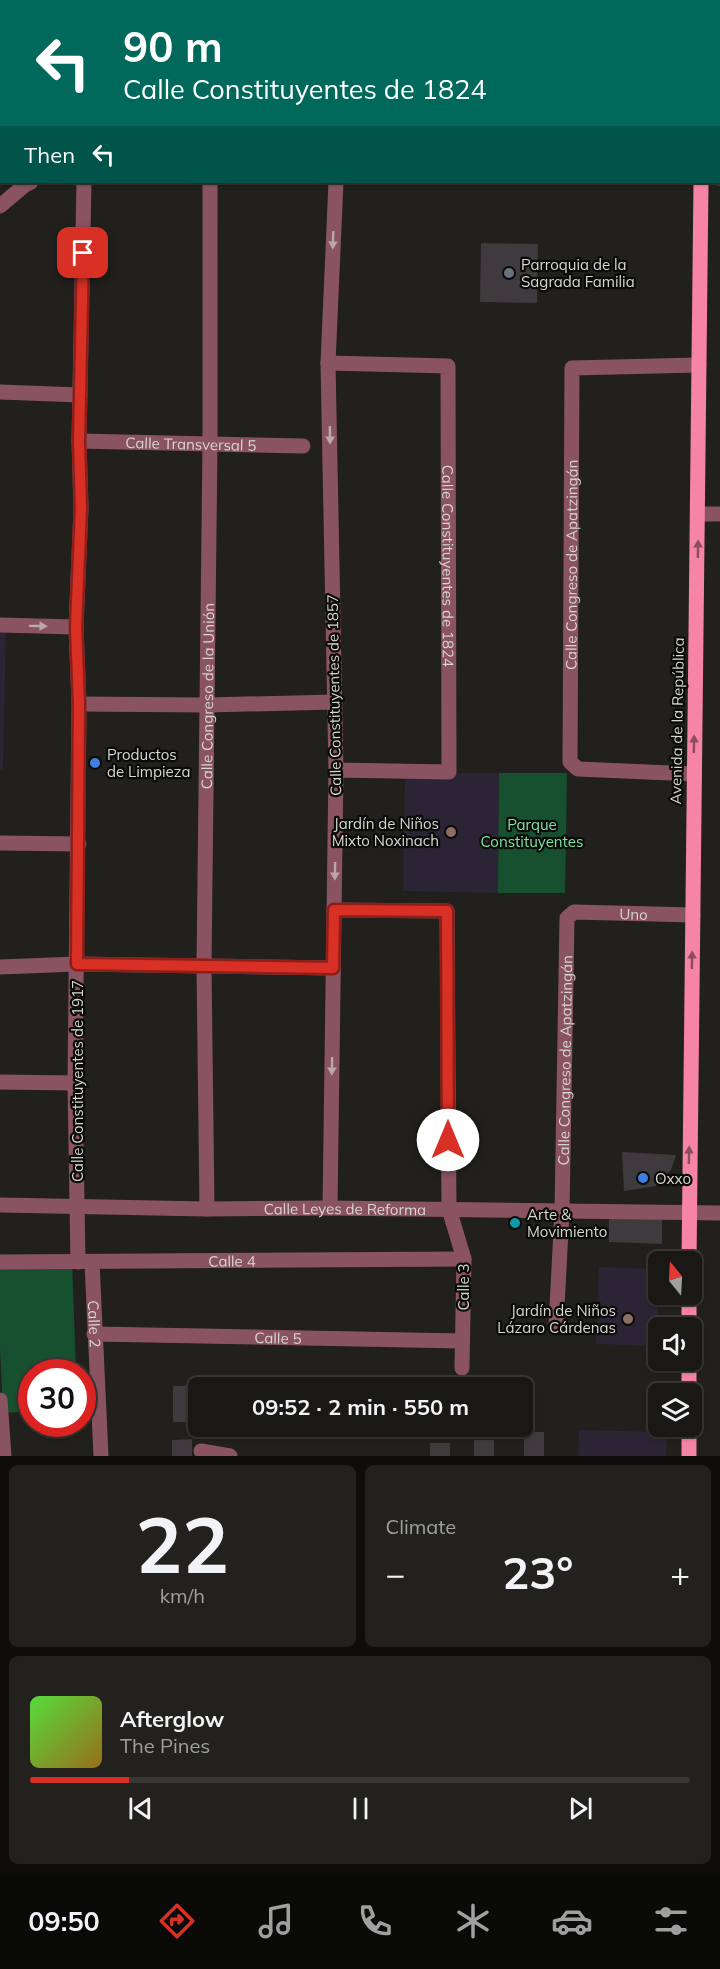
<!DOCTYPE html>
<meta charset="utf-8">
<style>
:root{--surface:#191815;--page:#22211e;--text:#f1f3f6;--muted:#9fa0a0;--line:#373734;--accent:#d93025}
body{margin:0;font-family:Mulish,sans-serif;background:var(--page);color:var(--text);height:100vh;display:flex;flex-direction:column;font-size:22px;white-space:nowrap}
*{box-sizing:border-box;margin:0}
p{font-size:20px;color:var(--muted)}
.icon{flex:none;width:33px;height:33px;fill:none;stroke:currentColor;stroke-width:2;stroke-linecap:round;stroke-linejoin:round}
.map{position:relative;height:1456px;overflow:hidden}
.panel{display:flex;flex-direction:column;gap:9px;padding:9px;background:#0e0d0c;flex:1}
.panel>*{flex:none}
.banner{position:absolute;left:0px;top:0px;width:720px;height:183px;box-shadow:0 2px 4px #0004,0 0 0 2px var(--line);background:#00695c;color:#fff;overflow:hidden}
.needle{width:39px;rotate:342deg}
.buttons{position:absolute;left:648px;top:1251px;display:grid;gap:12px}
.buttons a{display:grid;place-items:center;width:54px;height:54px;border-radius:9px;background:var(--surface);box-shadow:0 2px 4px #0004,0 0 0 2px var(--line);font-size:30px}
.speed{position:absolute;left:18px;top:1359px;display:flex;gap:12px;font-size:30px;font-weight:700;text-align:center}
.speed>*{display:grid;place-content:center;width:78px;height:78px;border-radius:50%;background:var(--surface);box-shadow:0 2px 4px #0004,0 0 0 2px var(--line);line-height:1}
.speed .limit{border:9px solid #d22;background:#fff;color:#111}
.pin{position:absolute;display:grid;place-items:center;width:51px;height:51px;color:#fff;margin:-26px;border-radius:12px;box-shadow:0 3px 9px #0006}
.me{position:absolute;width:66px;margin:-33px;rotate:0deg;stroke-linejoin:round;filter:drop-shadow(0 0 4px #0008)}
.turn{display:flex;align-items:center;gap:21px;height:126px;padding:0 24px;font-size:27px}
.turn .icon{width:78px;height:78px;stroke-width:2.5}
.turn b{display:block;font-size:42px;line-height:51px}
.then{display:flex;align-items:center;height:57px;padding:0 24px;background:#0003;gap:12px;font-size:22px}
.big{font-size:45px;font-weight:700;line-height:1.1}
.panel .widget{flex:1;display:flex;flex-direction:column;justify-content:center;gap:9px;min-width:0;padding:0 21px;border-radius:9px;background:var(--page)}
.panel .dial{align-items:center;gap:0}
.dial b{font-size:78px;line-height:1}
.song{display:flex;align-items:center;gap:18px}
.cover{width:72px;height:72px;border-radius:9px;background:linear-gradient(135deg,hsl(110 70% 55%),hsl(40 70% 35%))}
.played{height:6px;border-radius:3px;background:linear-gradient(90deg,var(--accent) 15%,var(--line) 15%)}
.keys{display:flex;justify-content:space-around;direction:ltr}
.heat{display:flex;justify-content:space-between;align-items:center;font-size:33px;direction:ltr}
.panel .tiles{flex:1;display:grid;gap:9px;grid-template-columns:1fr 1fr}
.widget:last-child{grid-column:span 2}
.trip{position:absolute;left:188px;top:1377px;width:345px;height:60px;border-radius:9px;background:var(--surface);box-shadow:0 2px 4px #0004,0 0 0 2px var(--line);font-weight:700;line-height:60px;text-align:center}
.tab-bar{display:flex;height:96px;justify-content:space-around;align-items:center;background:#0a0a08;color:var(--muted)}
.tab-bar .icon{width:42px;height:42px}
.tab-bar .selected{color:var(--accent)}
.tab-bar b{font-size:27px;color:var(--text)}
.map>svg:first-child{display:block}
</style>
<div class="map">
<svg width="720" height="1456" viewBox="0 0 720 1456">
<rect width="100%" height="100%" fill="#21201c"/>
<g fill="#2a2434">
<polygon points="0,626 6,626 3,770 0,770"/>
<polygon points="405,773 499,773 498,893 403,891"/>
<polygon points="599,1267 658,1269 657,1346 596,1344"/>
<polygon points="579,1430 667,1432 666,1456 578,1456"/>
</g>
<g fill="#16502f">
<polygon points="460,0 567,0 567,1 460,2"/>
<polygon points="499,773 567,773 565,893 498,893"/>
<polygon points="72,1260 76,1372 32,1372 31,1411 3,1413 0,1348 0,1263"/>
</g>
<g fill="#3e3a3d">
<polygon points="481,243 538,244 537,303 480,302"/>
<polygon points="622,1152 676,1155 671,1170 656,1186 624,1191"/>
<polygon points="609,1214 662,1215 662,1244 609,1242"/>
<rect x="208" y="1384" width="21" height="4"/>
<rect x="173" y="1386" width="20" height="36"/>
<rect x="280" y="1426" width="20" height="6"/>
<rect x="388" y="1426" width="20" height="9"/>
<rect x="524" y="1432" width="20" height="24"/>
<polygon points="192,1439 192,1456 172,1456 172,1440"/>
<rect x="474" y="1440" width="20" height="16"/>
<rect x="430" y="1443" width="20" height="13"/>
</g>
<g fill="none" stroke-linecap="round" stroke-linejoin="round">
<g stroke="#8a5362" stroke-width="15">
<polyline points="574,0 574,2"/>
<polyline points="87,2 87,0"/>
<polyline points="213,2 213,0"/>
<polyline points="337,2 337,0"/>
<polyline points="458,2 458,0"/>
<polyline points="0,29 2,29"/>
<polyline points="718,178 720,178"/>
<polyline points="0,206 25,185 31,182"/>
<path id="s1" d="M328 363 448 366 449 772 336 770"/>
<polyline points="0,392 80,395"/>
<path id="s2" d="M79 441 303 446"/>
<polyline points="699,514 720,514"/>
<polyline points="0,625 76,627"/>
<polyline points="79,704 207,705 335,702"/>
<path id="s3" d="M694 774 578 769 570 762 572 368 699 365"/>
<polyline points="0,843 79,844"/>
<polyline points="334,910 447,911 449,1209 464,1259 462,1368"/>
<polyline points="0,967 77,964 333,968"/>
<polyline points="0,1082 75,1083"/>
<path id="s4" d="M0 1205 207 1209 330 1208 720 1213"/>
<polyline points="330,1208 336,770 328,363 336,182"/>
<path id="s5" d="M207 1209 204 966 210 443V182"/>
<path id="s6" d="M0 1262 464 1259"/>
<polyline points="78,1262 75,1083 79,704 76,627 81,508 79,441 84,182"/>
<path id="s7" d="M92 1262 101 1456"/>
<path id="s8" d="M556 1326 562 1211 567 918 574 912 693 915"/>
<path id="s9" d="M94 1334 462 1341"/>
<polyline points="0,1400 4,1456"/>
<polyline points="201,1451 230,1456"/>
</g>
<g stroke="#f684a5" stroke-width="15">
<polyline points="705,2 705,0"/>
<polyline points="689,1262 701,182"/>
<polyline points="689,1294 689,1328"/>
<polyline points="689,1360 689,1394"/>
<polyline points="689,1426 689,1456"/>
</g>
</g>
<defs><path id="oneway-solid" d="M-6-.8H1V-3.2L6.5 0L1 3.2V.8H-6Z" transform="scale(1.5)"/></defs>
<g fill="#bba8ab">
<use href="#oneway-solid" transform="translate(333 240) rotate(92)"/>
<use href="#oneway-solid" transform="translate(330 435) rotate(89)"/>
<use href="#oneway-solid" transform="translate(38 626) rotate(1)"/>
<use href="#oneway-solid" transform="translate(335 871) rotate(91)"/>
<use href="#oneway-solid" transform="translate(332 1066) rotate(91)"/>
</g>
<g fill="#8c4d5e">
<use href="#oneway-solid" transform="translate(698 549) rotate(-89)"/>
<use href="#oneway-solid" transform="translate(694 744) rotate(-89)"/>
<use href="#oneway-solid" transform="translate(692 960) rotate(-89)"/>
<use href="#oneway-solid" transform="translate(689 1155) rotate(-89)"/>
</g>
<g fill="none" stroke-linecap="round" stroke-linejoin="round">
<defs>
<polyline id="route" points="83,253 79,441 81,508 76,627 79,704 77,964 333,968 334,910 447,911 448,1140"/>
</defs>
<use href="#route" stroke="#8d1f18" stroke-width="15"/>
<use href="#route" stroke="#d93025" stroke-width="10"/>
</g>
<circle fill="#6b7280" stroke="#0a0a08" stroke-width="2" cx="509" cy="273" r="6"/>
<g fill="#3f7fe0" stroke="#0a0a08" stroke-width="2">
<circle cx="95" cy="763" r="6"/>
<circle cx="643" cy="1178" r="6"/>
</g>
<g fill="#8d6e63" stroke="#0a0a08" stroke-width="2">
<circle cx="451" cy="832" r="6"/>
<circle cx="628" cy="1319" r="6"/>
</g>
<circle fill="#0f9aa8" stroke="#0a0a08" stroke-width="2" cx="515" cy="1223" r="6"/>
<g text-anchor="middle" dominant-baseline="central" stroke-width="4.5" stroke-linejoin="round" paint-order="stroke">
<g font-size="15" fill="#d6d6d3" stroke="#0a0a08" text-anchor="start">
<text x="521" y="264">Parroquia de la<tspan x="521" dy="17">Sagrada Familia</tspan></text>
<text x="107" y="754">Productos<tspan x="107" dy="17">de Limpieza</tspan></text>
<text x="439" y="823" text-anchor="end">Jardín de Niños<tspan x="439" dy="17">Mixto Noxinach</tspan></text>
<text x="655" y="1178">Oxxo</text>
<text x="527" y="1214">Arte &amp;<tspan x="527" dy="17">Movimiento</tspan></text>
<text x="616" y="1310" text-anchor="end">Jardín de Niños<tspan x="616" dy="17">Lázaro Cárdenas</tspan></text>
</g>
<g font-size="15" fill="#d6d6d3" stroke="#0a0a08">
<text stroke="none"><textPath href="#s2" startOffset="112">Calle Transversal 5</textPath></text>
<text stroke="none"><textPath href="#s3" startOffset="324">Calle Congreso de Apatzingán</textPath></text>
<text stroke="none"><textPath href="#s1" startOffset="320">Calle Constituyentes de 1824</textPath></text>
<text stroke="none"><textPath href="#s5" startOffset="513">Calle Congreso de la Unión</textPath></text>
<text transform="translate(334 695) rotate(-91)">Calle Constituyentes de 1857</text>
<text transform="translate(677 721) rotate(-89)">Avenida de la República</text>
<text stroke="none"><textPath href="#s8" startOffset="477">Uno</textPath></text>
<text stroke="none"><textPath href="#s8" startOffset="266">Calle Congreso de Apatzingán</textPath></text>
<text transform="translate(77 1081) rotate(-90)">Calle Constituyentes de 1917</text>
<text stroke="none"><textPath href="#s4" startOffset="345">Calle Leyes de Reforma</textPath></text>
<text stroke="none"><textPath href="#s6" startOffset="232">Calle 4</textPath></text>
<text transform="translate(463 1287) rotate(-90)">Calle 3</text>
<text stroke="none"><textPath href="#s7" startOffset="62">Calle 2</textPath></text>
<text stroke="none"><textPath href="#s9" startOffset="184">Calle 5</textPath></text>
</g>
<g font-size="15" fill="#7ce6a3" stroke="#0a0a08">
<text x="532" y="824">Parque<tspan x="532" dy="17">Constituyentes</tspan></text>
</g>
</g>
</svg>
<div class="buttons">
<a><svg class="needle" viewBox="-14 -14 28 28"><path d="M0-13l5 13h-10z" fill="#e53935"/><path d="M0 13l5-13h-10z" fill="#9fa0a0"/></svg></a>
<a><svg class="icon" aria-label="sound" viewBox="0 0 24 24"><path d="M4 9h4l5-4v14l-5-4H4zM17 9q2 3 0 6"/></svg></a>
<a><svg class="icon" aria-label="layers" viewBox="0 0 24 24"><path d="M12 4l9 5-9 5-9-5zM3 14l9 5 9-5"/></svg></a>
</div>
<div class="speed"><div class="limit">30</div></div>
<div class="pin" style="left:83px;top:253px;background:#d93025"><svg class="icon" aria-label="arrive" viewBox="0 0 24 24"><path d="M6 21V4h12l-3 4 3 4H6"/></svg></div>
<svg class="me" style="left:448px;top:1140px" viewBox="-20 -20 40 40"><circle r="19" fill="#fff"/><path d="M0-13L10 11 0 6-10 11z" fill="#d93025"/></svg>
<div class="trip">09:52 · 2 min · 550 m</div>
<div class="banner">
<div class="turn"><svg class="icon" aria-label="left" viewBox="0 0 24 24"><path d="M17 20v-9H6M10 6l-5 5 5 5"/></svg><div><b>90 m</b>Calle Constituyentes de 1824</div></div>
<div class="then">Then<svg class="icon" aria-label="left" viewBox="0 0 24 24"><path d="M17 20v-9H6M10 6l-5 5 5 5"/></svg></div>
</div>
</div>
<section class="panel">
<div class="tiles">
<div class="widget dial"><b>22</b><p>km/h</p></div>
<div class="widget"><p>Climate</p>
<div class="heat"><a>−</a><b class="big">23°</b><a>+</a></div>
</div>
<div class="widget">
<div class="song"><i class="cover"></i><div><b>Afterglow</b><p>The Pines</p></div></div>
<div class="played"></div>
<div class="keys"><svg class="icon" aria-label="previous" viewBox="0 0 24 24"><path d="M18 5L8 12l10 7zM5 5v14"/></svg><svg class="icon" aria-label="pause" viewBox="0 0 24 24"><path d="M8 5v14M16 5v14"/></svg><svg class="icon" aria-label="next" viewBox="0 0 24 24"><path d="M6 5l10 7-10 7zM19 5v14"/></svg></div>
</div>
</div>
</section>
<nav class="tab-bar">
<b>09:50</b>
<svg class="icon selected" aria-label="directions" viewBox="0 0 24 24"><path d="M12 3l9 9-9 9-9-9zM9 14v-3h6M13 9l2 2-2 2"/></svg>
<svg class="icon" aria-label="music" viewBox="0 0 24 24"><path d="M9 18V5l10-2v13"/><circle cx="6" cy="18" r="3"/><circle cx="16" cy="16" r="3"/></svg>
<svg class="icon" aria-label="phone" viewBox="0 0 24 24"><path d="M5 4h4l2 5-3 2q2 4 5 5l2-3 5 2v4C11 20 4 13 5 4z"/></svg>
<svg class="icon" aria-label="climate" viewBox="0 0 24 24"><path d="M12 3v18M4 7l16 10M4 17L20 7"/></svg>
<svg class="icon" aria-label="car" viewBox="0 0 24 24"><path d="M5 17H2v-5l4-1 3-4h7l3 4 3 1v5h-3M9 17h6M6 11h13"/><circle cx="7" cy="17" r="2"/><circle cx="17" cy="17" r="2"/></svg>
<svg class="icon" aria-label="filters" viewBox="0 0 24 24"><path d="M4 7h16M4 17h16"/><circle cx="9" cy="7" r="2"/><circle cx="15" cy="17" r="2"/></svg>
</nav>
